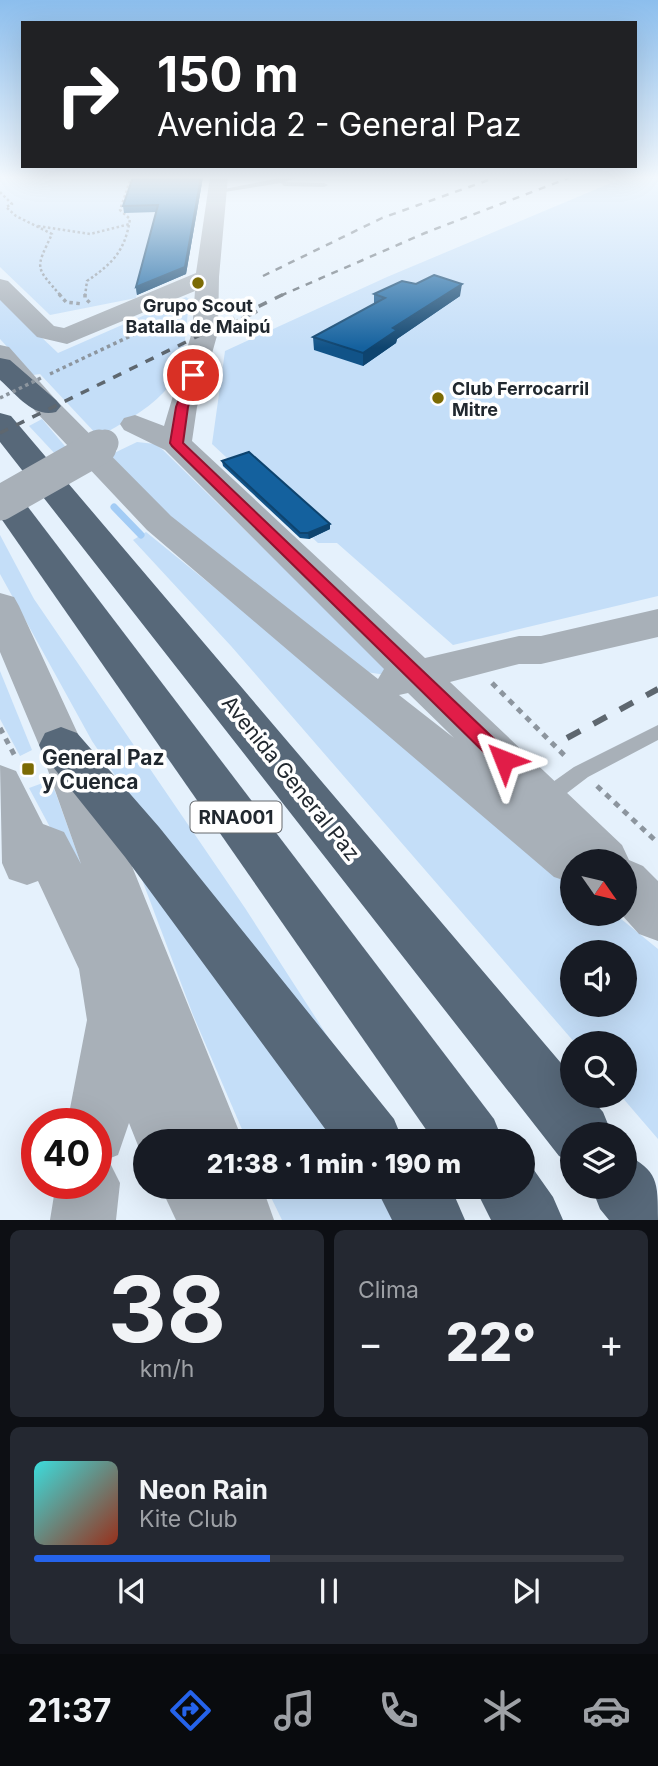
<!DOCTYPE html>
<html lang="es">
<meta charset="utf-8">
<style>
:root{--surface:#171b24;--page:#242831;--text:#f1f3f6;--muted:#9ea1a6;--line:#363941;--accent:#2563eb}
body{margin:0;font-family:Inter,sans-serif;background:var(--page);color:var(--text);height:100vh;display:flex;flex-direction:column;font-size:26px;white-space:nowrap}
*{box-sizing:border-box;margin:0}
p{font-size:23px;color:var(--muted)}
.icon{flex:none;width:38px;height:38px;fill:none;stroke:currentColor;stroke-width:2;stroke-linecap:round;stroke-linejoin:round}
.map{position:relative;height:1220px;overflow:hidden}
.details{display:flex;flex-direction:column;gap:10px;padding:10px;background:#0d0f14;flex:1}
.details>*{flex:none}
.hud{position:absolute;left:21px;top:21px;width:616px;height:147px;border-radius:0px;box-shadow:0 7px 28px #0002;background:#202124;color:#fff;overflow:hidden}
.needle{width:46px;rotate:124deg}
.controls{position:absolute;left:560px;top:849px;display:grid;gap:14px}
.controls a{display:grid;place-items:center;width:77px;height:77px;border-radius:50%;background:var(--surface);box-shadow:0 7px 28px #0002;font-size:35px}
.speed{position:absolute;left:21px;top:1108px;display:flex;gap:14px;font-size:35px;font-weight:700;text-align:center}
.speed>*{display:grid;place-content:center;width:91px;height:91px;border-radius:50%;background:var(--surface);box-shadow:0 7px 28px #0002;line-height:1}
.speed .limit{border:10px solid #d22;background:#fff;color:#111}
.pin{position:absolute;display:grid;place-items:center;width:60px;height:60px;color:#fff;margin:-30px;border:4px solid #fff;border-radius:50%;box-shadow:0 2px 7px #0007}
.me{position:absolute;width:77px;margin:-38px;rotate:315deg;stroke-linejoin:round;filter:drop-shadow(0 0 5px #0008)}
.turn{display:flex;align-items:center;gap:24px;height:147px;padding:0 21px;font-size:32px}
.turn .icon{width:91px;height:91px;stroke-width:2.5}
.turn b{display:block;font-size:49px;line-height:60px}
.big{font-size:52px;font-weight:800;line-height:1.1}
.details .widget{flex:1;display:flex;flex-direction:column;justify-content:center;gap:10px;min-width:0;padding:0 24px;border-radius:10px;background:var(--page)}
.details .dial{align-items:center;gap:0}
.dial b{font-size:91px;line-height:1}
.song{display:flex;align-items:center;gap:21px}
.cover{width:84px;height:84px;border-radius:10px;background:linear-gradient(135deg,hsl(180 70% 55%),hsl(10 70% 35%))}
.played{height:7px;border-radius:4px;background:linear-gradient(90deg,var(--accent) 40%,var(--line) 40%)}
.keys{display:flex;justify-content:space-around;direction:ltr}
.heat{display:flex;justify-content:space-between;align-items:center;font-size:38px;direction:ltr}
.details .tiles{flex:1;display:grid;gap:10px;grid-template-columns:1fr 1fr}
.widget:last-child{grid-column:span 2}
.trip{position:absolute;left:133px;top:1129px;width:402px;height:70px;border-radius:35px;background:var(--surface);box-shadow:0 7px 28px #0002;font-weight:800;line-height:70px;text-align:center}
.tabs{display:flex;height:112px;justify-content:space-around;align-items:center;background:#090b0e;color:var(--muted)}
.tabs .icon{width:49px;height:49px}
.tabs .active{color:var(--accent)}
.tabs b{font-size:32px;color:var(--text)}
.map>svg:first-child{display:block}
</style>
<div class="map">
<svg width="658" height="1220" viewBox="0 0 658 1220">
<rect width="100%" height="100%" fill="#e5f1fc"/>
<g fill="#c4def8" fill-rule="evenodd">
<polygon points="0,177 168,177 136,298 50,315 0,267"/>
<polygon points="625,177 658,177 658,596 453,645 337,543 318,543 212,444 225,351 387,277"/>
<path d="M186 297 189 299C186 329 186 370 163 393 146 411 120 424 99 437L40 374 33 375 0 339V298L58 353Z"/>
<polygon points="42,419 69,451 58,457 29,426"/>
<polygon points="137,442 155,444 163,450 388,670 386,675 366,672 176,523 110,455"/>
<path d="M146 532 572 878V914H615L658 949V1139L621 1096H625V1043H575L231 646 133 540ZM572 952H625V1004H572Z"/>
<polygon points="0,535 34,599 245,908 377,1113 158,839 92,741 0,574"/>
<polygon points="0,671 32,750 20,756 0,719"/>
<polygon points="51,780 104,928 29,788"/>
<polygon points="141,877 343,1141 247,1141 193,1015"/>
<polygon points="266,1187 378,1187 403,1220 282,1220"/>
</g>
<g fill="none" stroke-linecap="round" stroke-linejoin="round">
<polyline stroke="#a3ccf5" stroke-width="7" points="114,507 141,535"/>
<g stroke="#8c959e" stroke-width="2.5" stroke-dasharray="2.5 2.5" stroke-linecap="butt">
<path d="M0 192 12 204 6 207 16 216 52 234C35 270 35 266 61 296"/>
<polyline points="38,226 90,234 130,224"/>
<path d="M85 296 87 281C113 263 125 251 130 219L120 210 130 181 127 177"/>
</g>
<g stroke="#8c959e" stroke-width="3.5" stroke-dasharray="3.5 3.5" stroke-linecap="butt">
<polyline points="59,294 66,302 83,304"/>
<polyline points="85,294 85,298 91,304"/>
<polyline points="229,325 260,310"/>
<polyline points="50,374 143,330"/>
</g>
<g stroke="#8c959e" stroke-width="5" stroke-dasharray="6 6" stroke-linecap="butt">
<polyline points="492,683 568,759"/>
<polyline points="0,728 16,758"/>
<polyline points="597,786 658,843"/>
</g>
<g fill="#a8b0b8" fill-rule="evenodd">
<polygon points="285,177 299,177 285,182 324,183 328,185 324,187 284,186 281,183 218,193 214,191"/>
<polygon points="658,725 658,740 588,777 550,806 543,808 536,806 533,800 536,794 574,767"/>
</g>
<g fill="#a8b0b8" fill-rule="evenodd">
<path d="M210 177H228L219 277 218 332 197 407 192 441 425 658 519 636H541L658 609V637L541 664H519L450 682 622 845 629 860 643 866 658 881V941L639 934 621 914H625V861H572V883L554 877 147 530 36 412 0 370V345L9 347 56 400 171 516 378 679 384 669 165 450 124 430 120 424 124 418 135 415 164 426 192 332 195 291 67 344 37 337 0 300V279L8 281 54 326 64 328 196 273ZM408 693 449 733 454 738 399 695Z"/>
<polygon points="0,593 14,597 19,606 83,745 243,1141 145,1141 145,1163 129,1123 118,1155 108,1159 120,1183 116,1220 50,1220 56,1183 96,1183 96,1124 67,1124 87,1020 79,969 38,881 27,885 9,879 2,863 0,765 16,771 43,824 64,832 81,864 39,745 0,652"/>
<polygon points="160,1186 262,1186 274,1220 176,1220"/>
</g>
<g fill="#576879" fill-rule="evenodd">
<path d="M0 358 10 360 56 400 61 406 56 412C33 418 17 395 0 380Z"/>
<polygon points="0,413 11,416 572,1076 572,1096 589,1096 603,1112 612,1134 572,1134 572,1162 559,1156 0,442"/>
<polygon points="0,483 12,486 494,1119 503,1141 434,1141 0,517"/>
<polygon points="61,727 77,733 159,827 394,1119 403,1141 334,1141 125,857 45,757 39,745 45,733"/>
<path d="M625 1154C658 1171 658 1181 658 1220H609L600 1209 591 1186H625Z"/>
<polygon points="523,1161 529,1163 553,1197 563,1220 491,1220 474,1186 523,1186"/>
<polygon points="375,1186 448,1186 455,1197 465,1220 392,1220"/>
</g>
<g stroke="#5e676f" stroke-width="2.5" stroke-dasharray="7 7" stroke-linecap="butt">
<polyline points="263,276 382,218 497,177"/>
<polyline points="280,296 425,233 571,177"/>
</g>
<polyline stroke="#5e676f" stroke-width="3.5" stroke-dasharray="9 9" stroke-linecap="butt" points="0,433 284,294"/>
<polyline stroke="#5e676f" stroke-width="6" stroke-dasharray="15 15" stroke-linecap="butt" points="567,738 658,689"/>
<polyline stroke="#8c959e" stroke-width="3.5" stroke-dasharray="3.5 3.5" stroke-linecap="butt" points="0,398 43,377"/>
<polyline stroke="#a8b0b8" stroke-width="27" points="96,448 105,443"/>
<polyline stroke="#a8b0b8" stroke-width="35" points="0,503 99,447"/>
</g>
<g fill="#115388">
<polygon points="203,177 186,274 137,295 136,287 157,212 124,213 123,206"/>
<polygon points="374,294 460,296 397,339 396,343 363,366 314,350 313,337 374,304"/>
<polygon points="222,461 330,529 309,539 300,538 223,466"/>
</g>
<g fill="#0e446f">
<polygon points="201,177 203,177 186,274 137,295 136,287"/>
<polygon points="462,284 460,296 397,339 396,343 363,366 363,353 393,328"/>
<polygon points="330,524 330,529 309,539 308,533"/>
</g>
<g fill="#14619e" stroke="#0e446f" stroke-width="2">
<polygon points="133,177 201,177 185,267 136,287 158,205 123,206"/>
<polygon points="434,275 462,284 393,328 397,330 363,353 313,337 385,298 374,294 402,281 416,284"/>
<polygon points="249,452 330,524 308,533 300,533 222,461"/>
</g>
<linearGradient id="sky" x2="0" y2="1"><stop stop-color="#8cbeed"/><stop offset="0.51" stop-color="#f3f9fe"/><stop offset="1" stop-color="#f3f9fe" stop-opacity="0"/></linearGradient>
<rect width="658" height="348" fill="url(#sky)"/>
<polygon fill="#e11d48" stroke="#92132f" stroke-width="2" points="189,372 198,375 188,407 183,443 510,754 513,760 510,765 504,767 497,765 172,446 170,443 176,407"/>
<g fill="#7c6b04" stroke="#fff" stroke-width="2.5">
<circle cx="198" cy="283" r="7"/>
<circle cx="438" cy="398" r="7"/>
<rect x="21" y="762" width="14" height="14" rx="3.5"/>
</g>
<g text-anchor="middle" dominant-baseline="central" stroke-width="7" stroke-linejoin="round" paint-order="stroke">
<g font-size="18" font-weight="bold" fill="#21282f" stroke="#fff">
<text x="198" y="305">Grupo Scout<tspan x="198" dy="21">Batalla de Maipú</tspan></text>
<text x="452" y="388" text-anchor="start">Club Ferrocarril<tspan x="452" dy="21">Mitre</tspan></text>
</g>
<rect fill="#fff" stroke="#64686d" stroke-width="2" x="190.5" y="801.5" width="91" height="31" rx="5"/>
<g font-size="19" font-weight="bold" fill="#21282f">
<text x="236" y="817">RNA001</text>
</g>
<g font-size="21" font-weight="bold" fill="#21282f" stroke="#fff" text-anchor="start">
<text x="42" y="757">General Paz<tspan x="42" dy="24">y Cuenca</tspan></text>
</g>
<g font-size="21" fill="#21282f" stroke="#fff">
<text transform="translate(291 778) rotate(51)">Avenida General Paz</text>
</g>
</g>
</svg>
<div class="controls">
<a><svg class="needle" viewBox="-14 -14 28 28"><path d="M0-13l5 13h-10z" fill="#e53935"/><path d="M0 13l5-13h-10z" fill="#9ea1a6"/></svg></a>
<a><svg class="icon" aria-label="sound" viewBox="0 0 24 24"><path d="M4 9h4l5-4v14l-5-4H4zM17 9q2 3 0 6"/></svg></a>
<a><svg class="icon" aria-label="search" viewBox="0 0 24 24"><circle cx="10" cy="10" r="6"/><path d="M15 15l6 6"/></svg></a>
<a><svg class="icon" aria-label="layers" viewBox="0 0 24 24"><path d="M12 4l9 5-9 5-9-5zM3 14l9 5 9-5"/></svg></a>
</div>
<div class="speed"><div class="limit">40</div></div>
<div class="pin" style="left:193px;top:375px;background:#d93025"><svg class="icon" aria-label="arrive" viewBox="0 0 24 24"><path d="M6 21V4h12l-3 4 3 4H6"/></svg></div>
<svg class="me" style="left:504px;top:760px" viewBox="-20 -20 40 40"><path d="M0-17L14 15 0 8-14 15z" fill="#e11d48" stroke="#fff" stroke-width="4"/></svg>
<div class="trip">21:38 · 1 min · 190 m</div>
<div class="hud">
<div class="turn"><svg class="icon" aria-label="right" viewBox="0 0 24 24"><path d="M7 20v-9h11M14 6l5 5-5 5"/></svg><div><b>150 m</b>Avenida 2 - General Paz</div></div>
</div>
</div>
<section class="details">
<div class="tiles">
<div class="widget dial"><b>38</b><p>km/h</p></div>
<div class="widget"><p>Clima</p>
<div class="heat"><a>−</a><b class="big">22°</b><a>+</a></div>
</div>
<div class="widget">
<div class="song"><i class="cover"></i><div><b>Neon Rain</b><p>Kite Club</p></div></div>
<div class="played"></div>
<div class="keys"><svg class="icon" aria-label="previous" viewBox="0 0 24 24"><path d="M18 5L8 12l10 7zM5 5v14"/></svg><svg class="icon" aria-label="pause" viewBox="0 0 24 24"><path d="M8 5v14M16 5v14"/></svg><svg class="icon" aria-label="next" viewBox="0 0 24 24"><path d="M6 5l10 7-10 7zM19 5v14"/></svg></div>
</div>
</div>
</section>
<nav class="tabs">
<b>21:37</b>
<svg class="icon active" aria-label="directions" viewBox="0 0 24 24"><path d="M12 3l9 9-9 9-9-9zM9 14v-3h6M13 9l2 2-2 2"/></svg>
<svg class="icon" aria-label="music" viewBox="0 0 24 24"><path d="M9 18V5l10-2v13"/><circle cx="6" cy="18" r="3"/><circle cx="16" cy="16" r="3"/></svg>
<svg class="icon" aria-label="phone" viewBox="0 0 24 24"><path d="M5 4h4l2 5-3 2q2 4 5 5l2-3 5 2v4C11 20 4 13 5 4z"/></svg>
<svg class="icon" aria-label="climate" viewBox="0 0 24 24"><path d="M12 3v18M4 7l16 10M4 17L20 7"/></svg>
<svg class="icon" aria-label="car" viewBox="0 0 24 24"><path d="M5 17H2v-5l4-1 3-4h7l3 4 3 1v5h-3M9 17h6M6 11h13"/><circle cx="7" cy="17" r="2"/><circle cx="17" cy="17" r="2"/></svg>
</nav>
